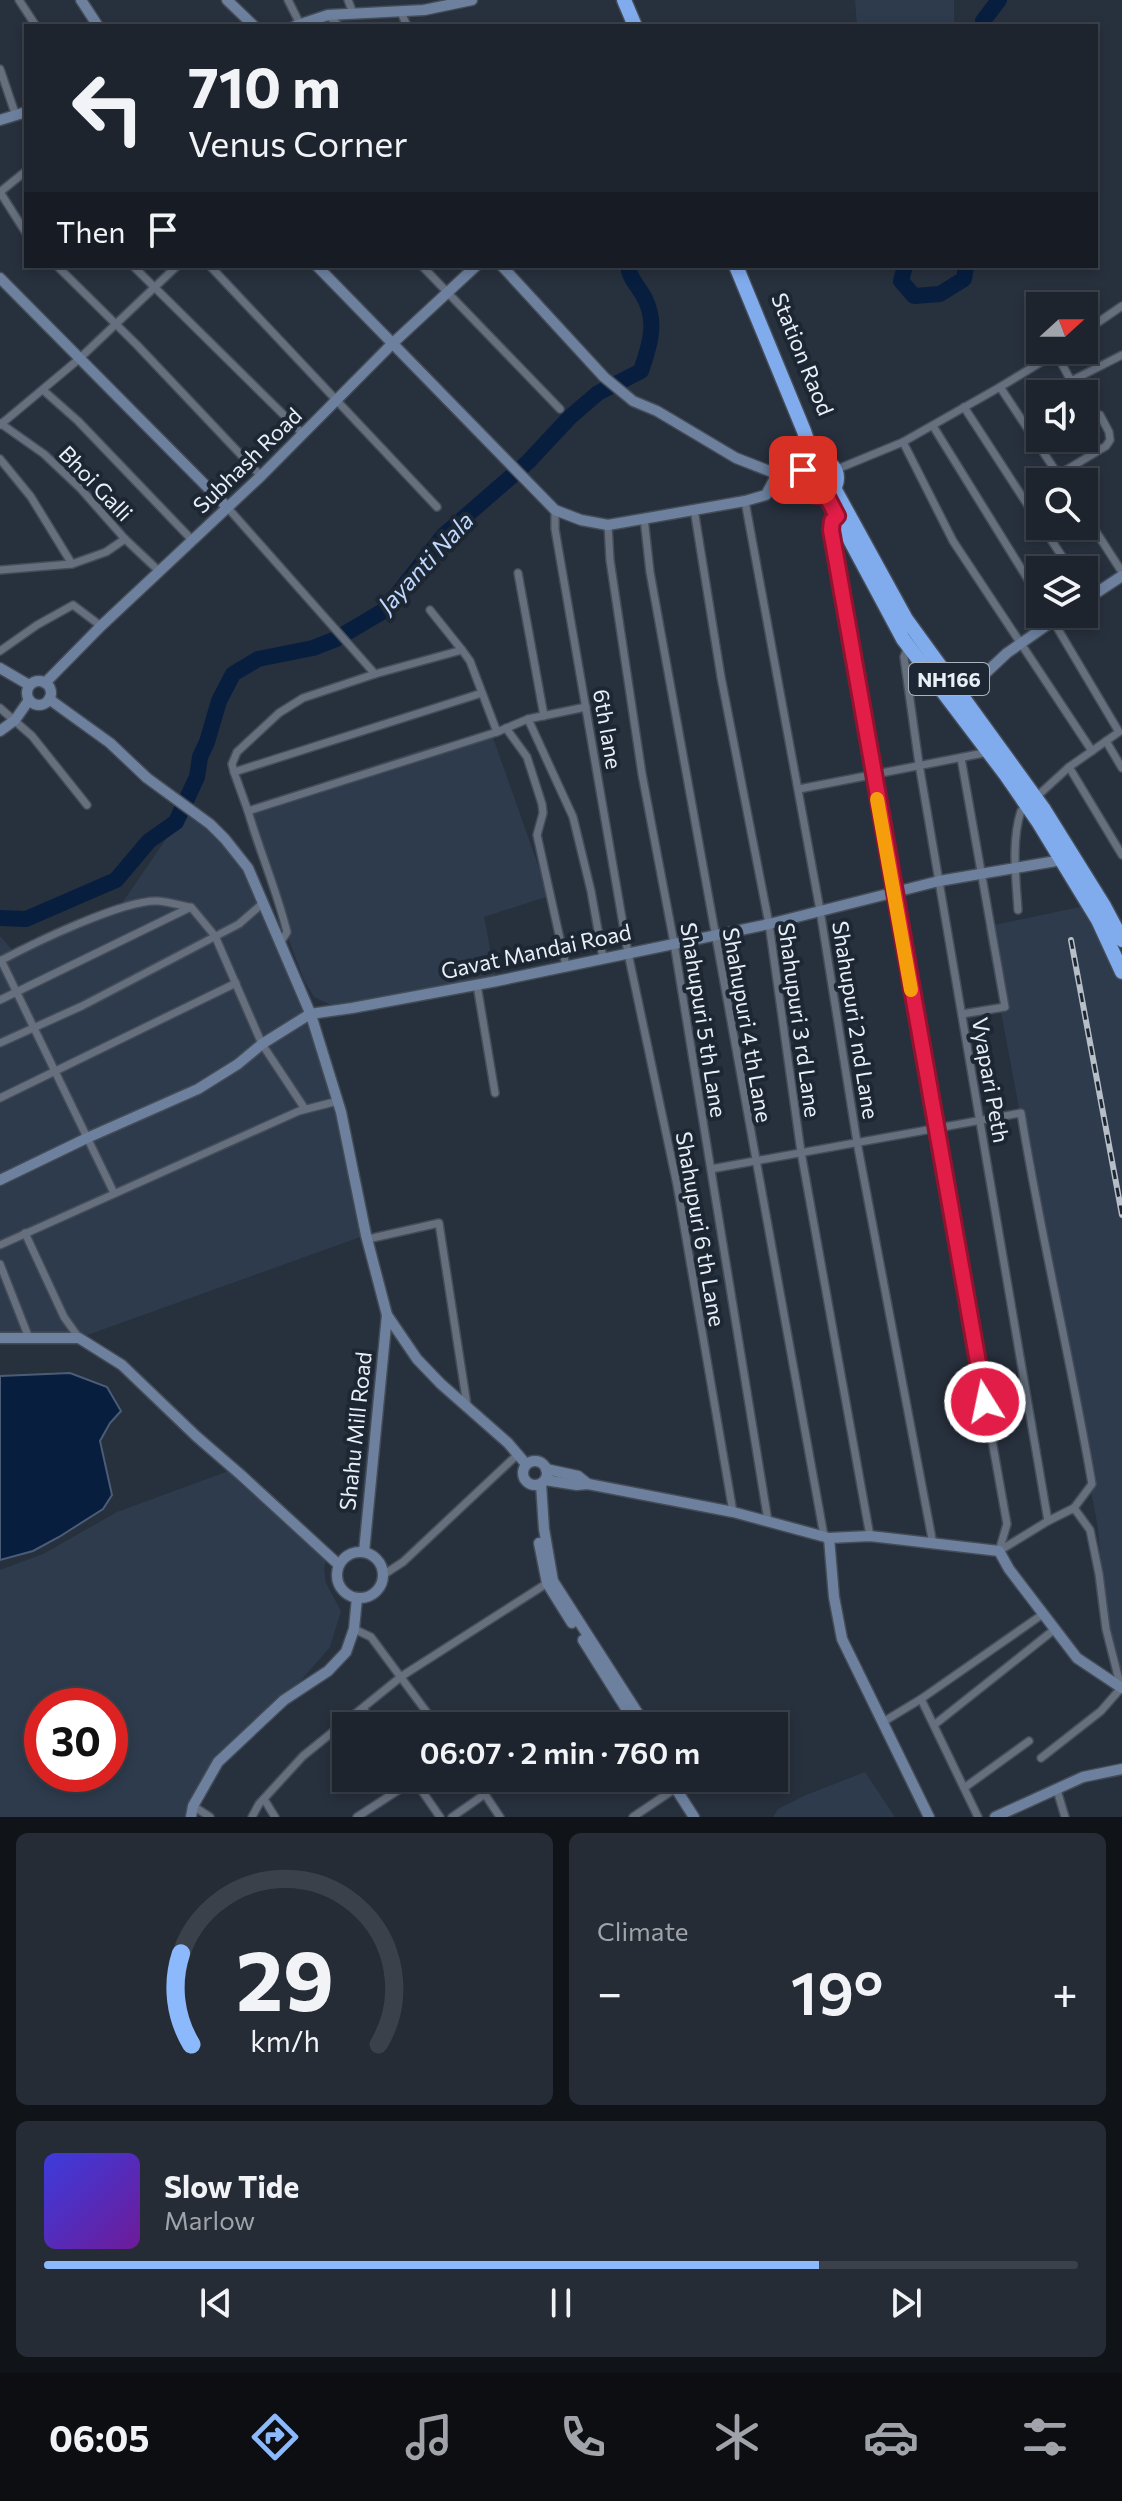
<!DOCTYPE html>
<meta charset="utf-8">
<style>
:root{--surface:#1d242e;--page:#252c36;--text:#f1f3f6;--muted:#a0a4aa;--line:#3b414a;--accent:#8cb9fc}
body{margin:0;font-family:Commissioner,sans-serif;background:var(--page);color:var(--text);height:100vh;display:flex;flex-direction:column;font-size:30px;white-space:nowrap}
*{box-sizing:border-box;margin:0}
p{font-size:26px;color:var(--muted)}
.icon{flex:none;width:44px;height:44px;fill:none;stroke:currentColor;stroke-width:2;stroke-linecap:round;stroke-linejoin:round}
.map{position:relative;height:1817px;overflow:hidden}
.side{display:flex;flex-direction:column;gap:16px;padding:16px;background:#101419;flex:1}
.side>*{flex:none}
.banner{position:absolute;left:24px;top:24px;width:1074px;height:244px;border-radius:0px;box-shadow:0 4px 12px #0003,0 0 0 2px var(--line);background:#1d242e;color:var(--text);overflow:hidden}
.needle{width:52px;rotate:69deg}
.buttons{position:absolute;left:1026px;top:292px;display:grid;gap:16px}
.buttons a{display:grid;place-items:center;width:72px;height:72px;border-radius:0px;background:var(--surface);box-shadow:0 4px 12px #0003,0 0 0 2px var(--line);font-size:40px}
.speed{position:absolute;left:24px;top:1688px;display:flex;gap:16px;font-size:40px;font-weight:700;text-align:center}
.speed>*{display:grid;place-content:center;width:104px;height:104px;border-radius:50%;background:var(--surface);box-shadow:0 4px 12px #0003,0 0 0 2px var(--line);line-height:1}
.speed .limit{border:12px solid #d22;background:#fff;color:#111}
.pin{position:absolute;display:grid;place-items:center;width:68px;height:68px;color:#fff;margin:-34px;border-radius:16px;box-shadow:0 4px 12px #0006}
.me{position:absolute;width:88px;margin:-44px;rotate:350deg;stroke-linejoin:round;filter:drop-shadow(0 0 6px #0008)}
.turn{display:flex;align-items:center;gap:28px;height:168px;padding:0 32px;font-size:36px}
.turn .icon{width:104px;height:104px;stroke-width:2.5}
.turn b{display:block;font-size:56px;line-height:68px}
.then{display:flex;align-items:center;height:76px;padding:0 32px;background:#0003;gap:16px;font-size:30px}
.big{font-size:60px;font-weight:600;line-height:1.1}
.side .widget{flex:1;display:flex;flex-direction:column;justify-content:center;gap:12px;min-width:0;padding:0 28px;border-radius:12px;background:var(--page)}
.side .dial{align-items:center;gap:0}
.dial svg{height:208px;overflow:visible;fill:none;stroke:var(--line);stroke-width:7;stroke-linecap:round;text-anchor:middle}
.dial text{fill:var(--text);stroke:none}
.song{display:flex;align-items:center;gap:24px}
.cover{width:96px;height:96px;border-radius:12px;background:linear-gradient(135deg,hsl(240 70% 55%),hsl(280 70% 35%))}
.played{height:8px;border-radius:4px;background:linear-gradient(90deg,var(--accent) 75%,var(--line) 75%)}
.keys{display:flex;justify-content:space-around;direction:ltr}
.heat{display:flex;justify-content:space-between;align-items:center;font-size:44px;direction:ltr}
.side .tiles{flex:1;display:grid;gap:16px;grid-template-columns:1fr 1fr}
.widget:last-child{grid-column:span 2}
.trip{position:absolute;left:332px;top:1712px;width:456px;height:80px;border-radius:0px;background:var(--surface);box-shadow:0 4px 12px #0003,0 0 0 2px var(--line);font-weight:600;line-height:80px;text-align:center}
.menu{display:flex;height:128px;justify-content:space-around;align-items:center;background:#0c0e12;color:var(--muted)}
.menu .icon{width:56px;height:56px}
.menu .selected{color:var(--accent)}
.menu b{font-size:36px;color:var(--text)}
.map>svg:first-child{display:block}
</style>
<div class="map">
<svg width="1122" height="1817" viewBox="0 0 1122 1817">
<rect width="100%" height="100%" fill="#27303d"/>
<g fill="#2e3b4c" fill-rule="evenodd">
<polygon points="855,0 954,0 954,26 857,26"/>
<polygon points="491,732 549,896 484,917 496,980 350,1004 329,1004 314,997 304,980 248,831 249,810 331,779 426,748"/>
<polygon points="188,807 237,853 311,1015 341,1112 366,1235 79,1338 0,1338 0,936 15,953 118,909"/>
<polygon points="1089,905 1122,972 1122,1688 1103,1599 1098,1528 985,927"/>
<path d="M234 1469 327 1556 324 1569 326 1583 341 1611 330 1647 284 1700 218 1762 192 1817H0V1570L43 1554 117 1512ZM42 1706H110V1774H42Z"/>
<polygon points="865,1772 895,1817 773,1817 778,1809 806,1795"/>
</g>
<polygon fill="#071e3f" stroke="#4b5d76" stroke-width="2" points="70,1373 107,1387 121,1411 110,1423 100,1441 112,1495 103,1509 59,1537 33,1551 0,1560 0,1376"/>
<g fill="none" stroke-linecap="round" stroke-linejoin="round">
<g stroke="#071e3f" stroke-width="16">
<polyline points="983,26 983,21 999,0"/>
<polyline points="905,266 901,281 914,296 940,294 964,279 966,266"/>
<path d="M0 918 26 919 116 880 149 841 176 822 197 777 200 757 207 742 219 701 233 674 258 659 313 648 336 639 385 610 444 535 528 462 570 417 598 393 641 371C649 347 657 325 646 301 641 289 629 279 628 266"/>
</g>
<defs>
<g id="street">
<polyline points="19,0 36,26"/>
<polyline points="288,0 300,24"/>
<polyline points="348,0 353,13"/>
<polyline points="401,12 407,26"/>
<polyline points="328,15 339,26"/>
<polyline points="0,69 16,116"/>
<polyline points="0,192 26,233"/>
<polyline points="0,192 26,171"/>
<polyline points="57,266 137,345 261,476"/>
<polyline points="133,266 303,434"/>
<polyline points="210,266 437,507"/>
<polyline points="422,266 560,409"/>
<polyline points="1084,332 1122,306"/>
<polyline points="1000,387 1056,353 1071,381 1122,355"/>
<polyline points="43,390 78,421 193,541"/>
<polyline points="964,407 1040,524"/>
<polyline points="0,423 44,454 80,488 125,539 160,572"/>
<polyline points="0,425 79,359 177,266"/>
<polyline points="933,426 1040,599"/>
<polyline points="903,442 953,541 1092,751"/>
<polyline points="0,459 31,497 72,564"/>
<polyline points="835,470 903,442 1000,387 1063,482"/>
<polyline points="1058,475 1106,446 1110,440 1109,432 1100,415"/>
<polyline points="745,501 820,910 857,1142 933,1544"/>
<polyline points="227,507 375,674 462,650 470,661 497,732 528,719 586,707"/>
<polyline points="694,509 721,677 769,924 801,1152 870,1536"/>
<polyline points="555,510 555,529 628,953 677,1185 733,1512"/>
<polyline points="1084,513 1122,572"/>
<polyline points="837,516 832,521 831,530 854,668 1007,1524 999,1551"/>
<polyline points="644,518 650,572 824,1536"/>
<polyline points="608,525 610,560 642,774 674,943 768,1521"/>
<polyline points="1042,526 1071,570"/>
<polyline points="0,570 72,564 106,552 125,539"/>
<polyline points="518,573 544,716"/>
<polyline points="430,610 462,650"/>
<polyline points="908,646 904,657 919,764 1048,1521"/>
<polyline points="0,651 37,625 73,605 101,626"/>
<polyline points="375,674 303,698 279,713 237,752 232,764 234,772 248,811 497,732"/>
<polyline points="0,708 32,736 87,805"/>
<polyline points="528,719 573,817 591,891 603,958"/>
<polyline points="506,728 527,757 542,804 543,813 537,835 566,966"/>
<polyline points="1106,741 1122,768"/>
<polyline points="961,758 1005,1007 962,1014"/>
<polyline points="1069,767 1122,855"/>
<polyline points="234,772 482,693"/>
<polyline points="799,789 989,752"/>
<path d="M248 811C260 852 277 891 287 932L280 943"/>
<path d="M1018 910C1016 879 1011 841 1021 811L1069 767 1119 732 1049 614"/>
<polyline points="1,960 114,1193"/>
<path d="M0 961C32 944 124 899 158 901 169 902 179 905 189 907"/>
<polyline points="477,985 495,1093"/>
<polyline points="0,1000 191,907 215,936 262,1044 305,1109"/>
<polyline points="0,1043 82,1006 239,924 263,903"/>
<polyline points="0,1098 236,983"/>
<path d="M711 1169 1021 1113C1041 1238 1071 1360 1092 1484L1074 1508"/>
<polyline points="25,1233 64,1317 79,1338"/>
<polyline points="368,1239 439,1223 467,1405"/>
<polyline points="0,1245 299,1111 338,1101"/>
<polyline points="0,1264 29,1338"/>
<polyline points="999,1551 1048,1521 1074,1508 1090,1530 1099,1574 1106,1629 1121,1688 1101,1711 1041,1758"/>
<polyline points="383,1575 403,1562 517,1455"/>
<polyline points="354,1629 371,1637 437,1726"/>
<polyline points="921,1699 978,1817"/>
<polyline points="363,1708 375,1726"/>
<polyline points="883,1722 921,1699 1043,1614"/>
<polyline points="934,1725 1055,1629"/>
<polyline points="378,1778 389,1794"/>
<polyline points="413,1778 440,1817"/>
<polyline points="474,1778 500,1817"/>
<polyline points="964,1788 1029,1741"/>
<polyline points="1057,1790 1065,1817"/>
<polyline points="264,1799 275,1817"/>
<polyline points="193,1806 210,1817"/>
<polyline points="252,1817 259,1804 303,1756 402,1676 549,1582"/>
<polyline points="357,1817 414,1780"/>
<polyline points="452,1817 485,1794"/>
<polyline points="633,1817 676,1788"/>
</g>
<g id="secondary">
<polyline points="81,0 98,26"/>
<polyline points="227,0 254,26"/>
<polyline points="295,26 328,15 424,10 472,0"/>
<polyline points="0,120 26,112"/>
<polyline points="317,266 555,510 581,520 608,525 745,501 766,495 777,474"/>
<polyline points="502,266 604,377 633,401 657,411 736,458 777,474 801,479"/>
<polyline points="0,278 227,507"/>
<polyline points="1084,601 1122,576"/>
<polyline points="0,668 29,685"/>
<circle cx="39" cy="693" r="12"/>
<polyline points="45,683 101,626 261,476 393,343 476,266"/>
<polyline points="959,698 1007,653 1063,614"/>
<polyline points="49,699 110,743 147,778 210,824 225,839 248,868 311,1015 341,1112 366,1235 387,1315 417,1359 441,1384 508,1443 526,1464"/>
<polyline points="0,731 15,720 29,700"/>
<polyline points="0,1180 87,1138 198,1089 238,1064 262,1044 310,1014 352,1008 497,981 769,924 939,881 1062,860"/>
<polyline points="0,1338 79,1338 122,1365 196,1436 241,1475 339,1565"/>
<circle cx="535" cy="1473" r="12"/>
<polyline points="546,1469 578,1476 588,1484"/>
<polyline points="545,1480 577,1485 588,1484 733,1512 829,1538 870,1536 999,1551 1009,1569 1077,1658 1122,1688"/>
<polyline points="541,1484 544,1529 553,1581 646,1726"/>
<polyline points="829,1538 834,1597 842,1639 929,1817"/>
<polyline points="539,1543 547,1583 572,1623"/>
<polyline points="364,1552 387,1315"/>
<circle cx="360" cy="1575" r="23"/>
<polyline points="583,1640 637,1726"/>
<polyline points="669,1778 694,1817"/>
<polyline points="191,1817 193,1806 218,1762 284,1700 328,1671 346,1652 354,1629 357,1598"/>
<polyline points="995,1817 1083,1777 1122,1769"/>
</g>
<g id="highway">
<polyline points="624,0 635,26"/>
<polyline points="736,266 804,431 814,461"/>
<circle cx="819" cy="478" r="18"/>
<polyline points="834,488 906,619 1043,808 1104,906 1122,940"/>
<polyline points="826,495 903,639 1006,775 1039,823 1098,920 1122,972"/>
</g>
</defs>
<use href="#street" stroke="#444c57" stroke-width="10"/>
<use href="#secondary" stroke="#444c57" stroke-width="13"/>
<use href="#highway" stroke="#444c57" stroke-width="17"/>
<use href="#street" stroke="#656f7e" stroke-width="7"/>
<use href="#secondary" stroke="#6d819f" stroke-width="10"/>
<use href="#highway" stroke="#80abec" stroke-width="14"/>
<defs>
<polyline id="rail" points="1071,940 1122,1215"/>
</defs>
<use href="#rail" stroke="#b7bec8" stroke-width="6"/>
<use href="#rail" stroke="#1d2633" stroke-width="3" stroke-dasharray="9" stroke-linecap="butt"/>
</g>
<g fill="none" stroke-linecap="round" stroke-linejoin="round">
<defs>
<path id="route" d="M803 470C799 487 809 498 826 495L837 516 832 521 831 530 985 1402"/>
</defs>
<use href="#route" stroke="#92132f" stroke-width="20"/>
<use href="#route" stroke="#e11d48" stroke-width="14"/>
<polyline stroke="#f59e0b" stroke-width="14" points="877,799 911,990"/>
</g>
<g text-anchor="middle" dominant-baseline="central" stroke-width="8" stroke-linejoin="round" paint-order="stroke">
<rect fill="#1d2633" stroke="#acb3bc" stroke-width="2" x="909" y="663" width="80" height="32" rx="6"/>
<g font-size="20" font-weight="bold" fill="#e9eff7">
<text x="949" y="679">NH166</text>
</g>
<g font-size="22" fill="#e9eff7" stroke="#1d2633">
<text transform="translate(803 354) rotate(68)">Station Raod</text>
<text transform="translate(247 460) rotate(-44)">Subhash Road</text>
<text transform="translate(96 483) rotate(46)">Bhoi Galli</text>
<text transform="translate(608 729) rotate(80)">6th lane</text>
<text transform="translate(536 951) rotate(-12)">Gavat Mandai Road</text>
<text transform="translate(704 1020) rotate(81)">Shahupuri 5 th Lane</text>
<text transform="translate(800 1020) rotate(82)">Shahupuri 3 rd Lane</text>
<text transform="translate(856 1020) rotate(81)">Shahupuri 2 nd Lane</text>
<text transform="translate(748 1025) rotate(80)">Shahupuri 4 th Lane</text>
<text transform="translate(991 1080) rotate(80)">Vyapari Peth</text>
<text transform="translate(701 1229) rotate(80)">Shahupuri 6 th Lane</text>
<text transform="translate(355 1431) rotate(-84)">Shahu Mill Road</text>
</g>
<g font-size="24" font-style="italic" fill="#bfd8fe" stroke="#1d2633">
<text transform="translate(425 562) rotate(-47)">Jayanti Nala</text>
</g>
</g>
</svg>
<div class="buttons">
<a><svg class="needle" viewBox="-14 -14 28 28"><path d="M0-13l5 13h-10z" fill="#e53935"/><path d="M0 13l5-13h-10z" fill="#a0a4aa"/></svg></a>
<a><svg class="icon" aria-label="sound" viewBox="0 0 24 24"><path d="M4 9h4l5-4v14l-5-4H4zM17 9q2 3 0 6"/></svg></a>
<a><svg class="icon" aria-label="search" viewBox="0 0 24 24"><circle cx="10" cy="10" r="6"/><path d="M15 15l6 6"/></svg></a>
<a><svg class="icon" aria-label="layers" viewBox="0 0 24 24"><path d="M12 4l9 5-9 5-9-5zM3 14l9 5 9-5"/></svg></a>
</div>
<div class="speed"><div class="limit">30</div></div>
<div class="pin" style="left:803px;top:470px;background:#d93025"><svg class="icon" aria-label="arrive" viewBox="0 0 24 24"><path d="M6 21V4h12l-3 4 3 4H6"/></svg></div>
<svg class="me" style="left:985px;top:1402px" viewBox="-20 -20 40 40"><circle r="17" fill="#e11d48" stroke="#fff" stroke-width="3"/><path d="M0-11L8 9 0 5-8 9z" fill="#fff"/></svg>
<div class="trip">06:07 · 2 min · 760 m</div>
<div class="banner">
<div class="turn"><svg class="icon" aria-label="left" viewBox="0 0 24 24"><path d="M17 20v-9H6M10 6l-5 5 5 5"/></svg><div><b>710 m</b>Venus Corner</div></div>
<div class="then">Then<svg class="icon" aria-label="arrive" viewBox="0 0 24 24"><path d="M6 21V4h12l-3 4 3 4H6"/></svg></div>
</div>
</div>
<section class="side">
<div class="tiles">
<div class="widget dial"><svg viewBox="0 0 100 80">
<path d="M14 69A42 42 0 1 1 86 69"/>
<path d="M14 69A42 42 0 0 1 10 34" stroke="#8cb9fc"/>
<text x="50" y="56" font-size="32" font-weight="700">29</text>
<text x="50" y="72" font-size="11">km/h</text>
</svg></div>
<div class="widget"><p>Climate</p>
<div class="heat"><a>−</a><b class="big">19°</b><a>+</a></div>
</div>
<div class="widget">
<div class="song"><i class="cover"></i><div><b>Slow Tide</b><p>Marlow</p></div></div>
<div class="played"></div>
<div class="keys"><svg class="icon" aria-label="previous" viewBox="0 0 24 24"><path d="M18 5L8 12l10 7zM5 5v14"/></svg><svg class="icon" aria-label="pause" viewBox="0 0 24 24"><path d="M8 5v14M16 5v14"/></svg><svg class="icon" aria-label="next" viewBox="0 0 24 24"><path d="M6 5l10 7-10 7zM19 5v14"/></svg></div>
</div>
</div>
</section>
<nav class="menu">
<b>06:05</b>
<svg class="icon selected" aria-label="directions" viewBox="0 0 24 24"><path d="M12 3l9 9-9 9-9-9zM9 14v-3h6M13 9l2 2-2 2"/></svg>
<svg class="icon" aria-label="music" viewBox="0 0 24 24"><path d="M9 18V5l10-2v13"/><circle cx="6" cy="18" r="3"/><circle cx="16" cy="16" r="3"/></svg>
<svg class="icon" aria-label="phone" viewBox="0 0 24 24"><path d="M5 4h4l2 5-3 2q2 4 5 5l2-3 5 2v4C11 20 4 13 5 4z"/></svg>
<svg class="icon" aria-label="climate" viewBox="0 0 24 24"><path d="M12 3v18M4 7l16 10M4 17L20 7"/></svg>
<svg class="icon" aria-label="car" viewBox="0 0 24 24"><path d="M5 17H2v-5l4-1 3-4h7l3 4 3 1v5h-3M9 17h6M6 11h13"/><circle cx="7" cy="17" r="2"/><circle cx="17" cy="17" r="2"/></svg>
<svg class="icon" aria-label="filters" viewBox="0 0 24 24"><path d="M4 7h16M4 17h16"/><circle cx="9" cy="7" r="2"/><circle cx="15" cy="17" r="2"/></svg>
</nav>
